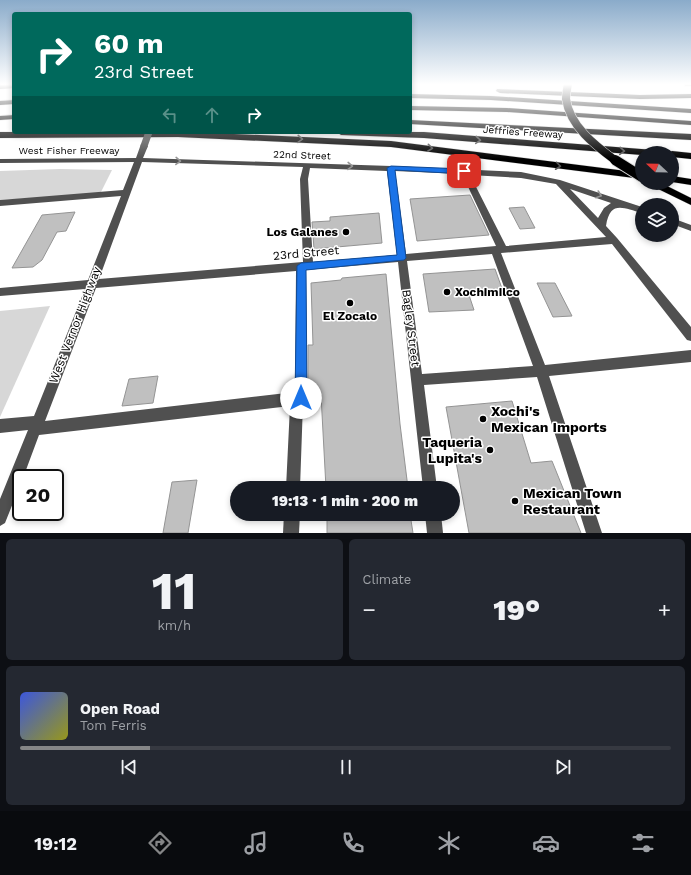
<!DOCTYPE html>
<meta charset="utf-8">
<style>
:root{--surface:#171b24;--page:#242831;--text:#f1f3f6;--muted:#9ea1a6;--line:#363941;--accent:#858687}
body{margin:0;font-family:"Work Sans",sans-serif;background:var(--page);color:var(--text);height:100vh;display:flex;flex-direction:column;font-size:15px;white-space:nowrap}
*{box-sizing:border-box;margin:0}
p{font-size:13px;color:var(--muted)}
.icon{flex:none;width:22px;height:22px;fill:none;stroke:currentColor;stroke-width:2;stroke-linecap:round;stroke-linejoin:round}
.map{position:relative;height:533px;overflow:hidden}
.sheet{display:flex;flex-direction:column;gap:6px;padding:6px;background:#0d0f14;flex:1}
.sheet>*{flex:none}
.hud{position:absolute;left:12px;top:12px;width:400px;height:122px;border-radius:4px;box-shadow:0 2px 6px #0003;background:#00695c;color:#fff;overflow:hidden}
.needle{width:26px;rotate:292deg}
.fabs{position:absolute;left:635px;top:146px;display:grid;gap:8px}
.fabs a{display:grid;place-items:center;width:44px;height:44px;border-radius:50%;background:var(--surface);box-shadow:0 2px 6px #0003;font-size:20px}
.speed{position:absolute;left:12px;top:469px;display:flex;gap:8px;font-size:20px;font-weight:700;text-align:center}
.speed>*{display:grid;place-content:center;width:52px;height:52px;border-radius:50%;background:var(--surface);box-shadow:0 2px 6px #0003;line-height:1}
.speed .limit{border:2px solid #111;border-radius:6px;background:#fff;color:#111}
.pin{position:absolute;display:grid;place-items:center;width:34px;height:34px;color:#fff;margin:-17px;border-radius:8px;box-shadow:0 2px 6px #0006}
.me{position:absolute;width:44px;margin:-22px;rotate:0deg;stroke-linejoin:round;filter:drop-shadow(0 0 3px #0008)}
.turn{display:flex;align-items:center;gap:14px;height:84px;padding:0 16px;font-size:18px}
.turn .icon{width:52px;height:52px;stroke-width:2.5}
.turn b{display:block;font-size:28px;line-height:34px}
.lanes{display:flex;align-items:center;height:38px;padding:0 16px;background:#0003;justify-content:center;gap:20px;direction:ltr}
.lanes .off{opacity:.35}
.big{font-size:30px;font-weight:800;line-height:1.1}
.sheet .tile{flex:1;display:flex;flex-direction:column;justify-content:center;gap:6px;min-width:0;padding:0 14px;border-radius:6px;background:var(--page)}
.sheet .dial{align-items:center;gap:0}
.dial b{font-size:52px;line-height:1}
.song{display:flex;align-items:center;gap:12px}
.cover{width:48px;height:48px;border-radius:6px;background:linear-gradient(135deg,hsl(230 70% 55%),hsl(60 70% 35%))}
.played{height:4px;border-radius:2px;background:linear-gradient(90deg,var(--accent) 20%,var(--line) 20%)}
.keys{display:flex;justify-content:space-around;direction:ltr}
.heat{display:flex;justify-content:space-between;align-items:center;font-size:22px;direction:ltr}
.sheet .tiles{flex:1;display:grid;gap:6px;grid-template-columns:1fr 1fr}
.tile:last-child{grid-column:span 2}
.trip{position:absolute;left:230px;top:481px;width:230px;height:40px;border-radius:20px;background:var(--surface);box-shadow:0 2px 6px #0003;font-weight:800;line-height:40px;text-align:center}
.menu{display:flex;height:64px;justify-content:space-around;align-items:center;background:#090b0e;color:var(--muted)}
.menu .icon{width:28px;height:28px}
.menu .selected{color:var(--accent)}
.menu b{font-size:18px;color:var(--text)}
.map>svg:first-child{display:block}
</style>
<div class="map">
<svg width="691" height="533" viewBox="0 0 691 533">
<rect width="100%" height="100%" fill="#fff"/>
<g fill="#d7d7d7">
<polygon points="60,169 112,170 100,194 0,200 0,171"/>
<polygon points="50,306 0,417 0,311"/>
</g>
<g fill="#c0c0c0" stroke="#949494">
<polygon points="470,195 489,235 417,241 410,199"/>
<polygon points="524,207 535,228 520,229 509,208"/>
<polygon points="75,212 66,231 57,232 42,260 33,267 12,268 42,215"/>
<polygon points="379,213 382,243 314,249 312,222 330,221 330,217"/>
<polygon points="495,269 504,294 469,295 474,310 429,312 423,274"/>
<polygon points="386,274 400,424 408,488 326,488 321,395 308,396 308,345 313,345 311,283 341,280 342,278"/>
<polygon points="537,283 555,283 572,316 553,317"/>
<polygon points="158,376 153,403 122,406 129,379"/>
<polygon points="512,401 531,463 552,461 581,533 469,533 446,407"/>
<polygon points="197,480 188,533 163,533 172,482"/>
<polygon points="327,514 410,514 413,533 327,533"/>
</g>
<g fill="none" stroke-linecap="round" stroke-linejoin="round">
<defs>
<g id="highway">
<polygon points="14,84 14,88 0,89 0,85"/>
<polygon points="684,84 691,84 691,86 685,86"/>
<polygon points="497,89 640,95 691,94 691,98 640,99 500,93 496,91"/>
<polygon points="410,94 491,96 691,109 691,113 491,100 410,98"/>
<polygon points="14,100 14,104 0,105 0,101"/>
<polygon points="410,106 507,108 691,121 691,125 507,112 410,110"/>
<polygon points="14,115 14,119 0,120 0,116"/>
<polygon points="410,120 691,134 691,140 410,124"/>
<polygon points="0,132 190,132 391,141 642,173 642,179 391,147 178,137 0,138"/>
<polygon points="337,132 424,132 654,150 659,153 642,153 642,155 424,138 341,135"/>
<polygon points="672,151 691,153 691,159 672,157 672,153 668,153"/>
<polygon points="672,176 691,179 691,185 672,182"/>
<polygon points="648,183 661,183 691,198 691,205 650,185"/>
</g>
</defs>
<use href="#highway" stroke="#dbdbdb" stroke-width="1"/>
<g fill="#505050" fill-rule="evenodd">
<path d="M141 144H144L148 146 143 158 391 166 521 172 560 180 642 207V213C623 208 610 200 606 226L617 238 691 327V341L687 340 612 244 501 253 545 365 691 350V362L549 376 602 533H586L537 377 424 385 437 488H423L398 262 306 270 307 398 306 403H303L300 488H286L290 406 39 435 23 478H21V483L5 523 0 526V499L28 430 0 433V419L34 416 85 289 0 296V288L88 280 121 196 0 206V200L123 190 134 162 0 163V159L136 158ZM142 162 303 167 300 179 303 262 99 279ZM310 168 387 171 397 255 313 262 308 179ZM395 171 462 174 496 246 406 254ZM470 175 521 178 556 184 606 237 506 246ZM570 189 611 203 604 208 598 218ZM492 254 533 366 422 374 407 261ZM296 271 295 392 45 421 96 288Z"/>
<polygon points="672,218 691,225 691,231 672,224"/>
<polygon points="284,514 300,514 299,533 283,533"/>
<polygon points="425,514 441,514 443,533 427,533"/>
</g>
<use href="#highway" fill="#000" fill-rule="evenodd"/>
<defs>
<path id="highway-bridge-far1" d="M568 84C567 89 566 95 566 99 570 127 596 146 616 161"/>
<polyline id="highway-bridge" points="615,160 642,177"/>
</defs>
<use href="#highway-bridge-far1" stroke="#dbdbdb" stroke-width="9" stroke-linecap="butt"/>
<use href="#highway-bridge" stroke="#dbdbdb" stroke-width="12" stroke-linecap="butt"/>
<polyline stroke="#505050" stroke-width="7" points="144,146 149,132"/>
<use href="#highway-bridge-far1" stroke="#000" stroke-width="8"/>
<use href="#highway-bridge" stroke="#000" stroke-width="10"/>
</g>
<defs><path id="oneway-chevron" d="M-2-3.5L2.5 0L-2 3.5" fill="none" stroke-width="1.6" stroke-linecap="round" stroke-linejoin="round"/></defs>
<g stroke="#595959">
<use href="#oneway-chevron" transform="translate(300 139) rotate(3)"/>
<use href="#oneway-chevron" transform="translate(478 140) rotate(5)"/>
<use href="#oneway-chevron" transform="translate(430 148) rotate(6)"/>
<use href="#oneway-chevron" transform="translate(622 151) rotate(4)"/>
<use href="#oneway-chevron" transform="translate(558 166) rotate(7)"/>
</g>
<g stroke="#969696">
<use href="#oneway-chevron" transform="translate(178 161) rotate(2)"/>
<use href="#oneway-chevron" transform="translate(350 166) rotate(2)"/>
<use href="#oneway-chevron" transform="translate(599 195) rotate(19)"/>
</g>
<linearGradient id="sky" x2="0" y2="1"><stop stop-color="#8aabca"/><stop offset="0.53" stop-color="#fff"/><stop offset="1" stop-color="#fff" stop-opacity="0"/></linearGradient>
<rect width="691" height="159" fill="url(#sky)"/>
<polygon fill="#1a73e8" stroke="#114b97" points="391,166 464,169 468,171 464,174 395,170 406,258 404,260 306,270 307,398 305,402 301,403 297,402 295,398 297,266 301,263 397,255 387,168"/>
<g fill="#000" stroke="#fff" stroke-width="1.5">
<circle cx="346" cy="232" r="4"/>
<circle cx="447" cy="292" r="4"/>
<circle cx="350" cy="303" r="4"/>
<circle cx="483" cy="419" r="4"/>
<circle cx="490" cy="450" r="4"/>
<circle cx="515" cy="501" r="4"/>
</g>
<g text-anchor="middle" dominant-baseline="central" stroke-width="3" stroke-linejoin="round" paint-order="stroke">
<g font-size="10" fill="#000" stroke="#fff">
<text transform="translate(523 132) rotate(4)">Jeffries Freeway</text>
<text x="69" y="150">West Fisher Freeway</text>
<text transform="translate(302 155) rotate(2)">22nd Street</text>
</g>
<g font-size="12" font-weight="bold" fill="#000" stroke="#fff" text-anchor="end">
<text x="338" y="232">Los Galanes</text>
<text x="455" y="292" text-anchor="start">Xochimilco</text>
<text x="350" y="316" text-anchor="middle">El Zocalo</text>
</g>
<g font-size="12" fill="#000" stroke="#fff">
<text transform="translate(306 253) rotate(-5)">23rd Street</text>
<text transform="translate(75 325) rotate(-69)">West Vernor Highway</text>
<text transform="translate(411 328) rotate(83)">Bagley Street</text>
</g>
<g font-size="14" font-weight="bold" fill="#000" stroke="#fff" text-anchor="start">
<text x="491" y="411">Xochi's<tspan x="491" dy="16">Mexican Imports</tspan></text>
<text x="482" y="442" text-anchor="end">Taqueria<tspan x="482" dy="16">Lupita's</tspan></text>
<text x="523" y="493">Mexican Town<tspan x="523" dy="16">Restaurant</tspan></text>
</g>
</g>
</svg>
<div class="fabs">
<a><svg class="needle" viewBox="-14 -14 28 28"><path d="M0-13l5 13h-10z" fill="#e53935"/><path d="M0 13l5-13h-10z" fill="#9ea1a6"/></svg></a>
<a><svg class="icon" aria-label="layers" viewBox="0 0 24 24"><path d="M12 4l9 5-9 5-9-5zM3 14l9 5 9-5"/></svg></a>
</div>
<div class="speed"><div class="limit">20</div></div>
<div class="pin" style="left:464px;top:171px;background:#d93025"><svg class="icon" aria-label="arrive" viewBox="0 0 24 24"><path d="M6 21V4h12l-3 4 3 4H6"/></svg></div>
<svg class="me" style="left:301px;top:398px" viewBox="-20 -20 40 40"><circle r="19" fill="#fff"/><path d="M0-13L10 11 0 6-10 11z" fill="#1a73e8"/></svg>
<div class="trip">19:13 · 1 min · 200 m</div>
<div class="hud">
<div class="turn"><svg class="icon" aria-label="right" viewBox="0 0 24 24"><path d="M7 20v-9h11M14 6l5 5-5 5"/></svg><div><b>60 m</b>23rd Street</div></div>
<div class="lanes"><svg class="icon off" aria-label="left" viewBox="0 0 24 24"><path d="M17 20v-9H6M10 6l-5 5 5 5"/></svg><svg class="icon off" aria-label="ahead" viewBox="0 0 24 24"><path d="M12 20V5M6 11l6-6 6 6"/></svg><svg class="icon" aria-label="right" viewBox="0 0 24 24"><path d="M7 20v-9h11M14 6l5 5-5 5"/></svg></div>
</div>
</div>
<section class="sheet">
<div class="tiles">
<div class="tile dial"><b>11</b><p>km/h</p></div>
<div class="tile"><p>Climate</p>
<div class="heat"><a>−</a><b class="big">19°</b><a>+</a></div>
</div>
<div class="tile">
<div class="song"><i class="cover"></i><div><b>Open Road</b><p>Tom Ferris</p></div></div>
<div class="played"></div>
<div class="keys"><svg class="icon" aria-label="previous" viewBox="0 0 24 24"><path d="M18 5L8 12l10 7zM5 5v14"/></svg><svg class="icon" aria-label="pause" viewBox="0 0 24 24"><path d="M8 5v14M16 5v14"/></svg><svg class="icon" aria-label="next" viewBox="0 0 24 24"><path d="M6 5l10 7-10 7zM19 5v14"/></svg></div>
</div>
</div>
</section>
<nav class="menu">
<b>19:12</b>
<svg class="icon selected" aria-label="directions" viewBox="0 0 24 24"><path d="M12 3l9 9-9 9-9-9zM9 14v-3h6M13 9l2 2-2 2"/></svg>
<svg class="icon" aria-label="music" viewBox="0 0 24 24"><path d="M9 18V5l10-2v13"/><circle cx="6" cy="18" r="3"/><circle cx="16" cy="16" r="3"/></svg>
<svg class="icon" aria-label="phone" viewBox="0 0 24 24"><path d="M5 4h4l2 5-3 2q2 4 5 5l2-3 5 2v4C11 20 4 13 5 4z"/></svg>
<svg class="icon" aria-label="climate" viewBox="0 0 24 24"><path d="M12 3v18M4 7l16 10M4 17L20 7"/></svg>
<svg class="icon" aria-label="car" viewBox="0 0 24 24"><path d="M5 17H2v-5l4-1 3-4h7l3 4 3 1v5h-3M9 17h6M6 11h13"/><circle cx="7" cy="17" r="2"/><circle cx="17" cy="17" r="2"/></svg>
<svg class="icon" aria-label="filters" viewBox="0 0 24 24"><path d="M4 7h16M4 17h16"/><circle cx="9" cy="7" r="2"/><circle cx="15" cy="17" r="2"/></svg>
</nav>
